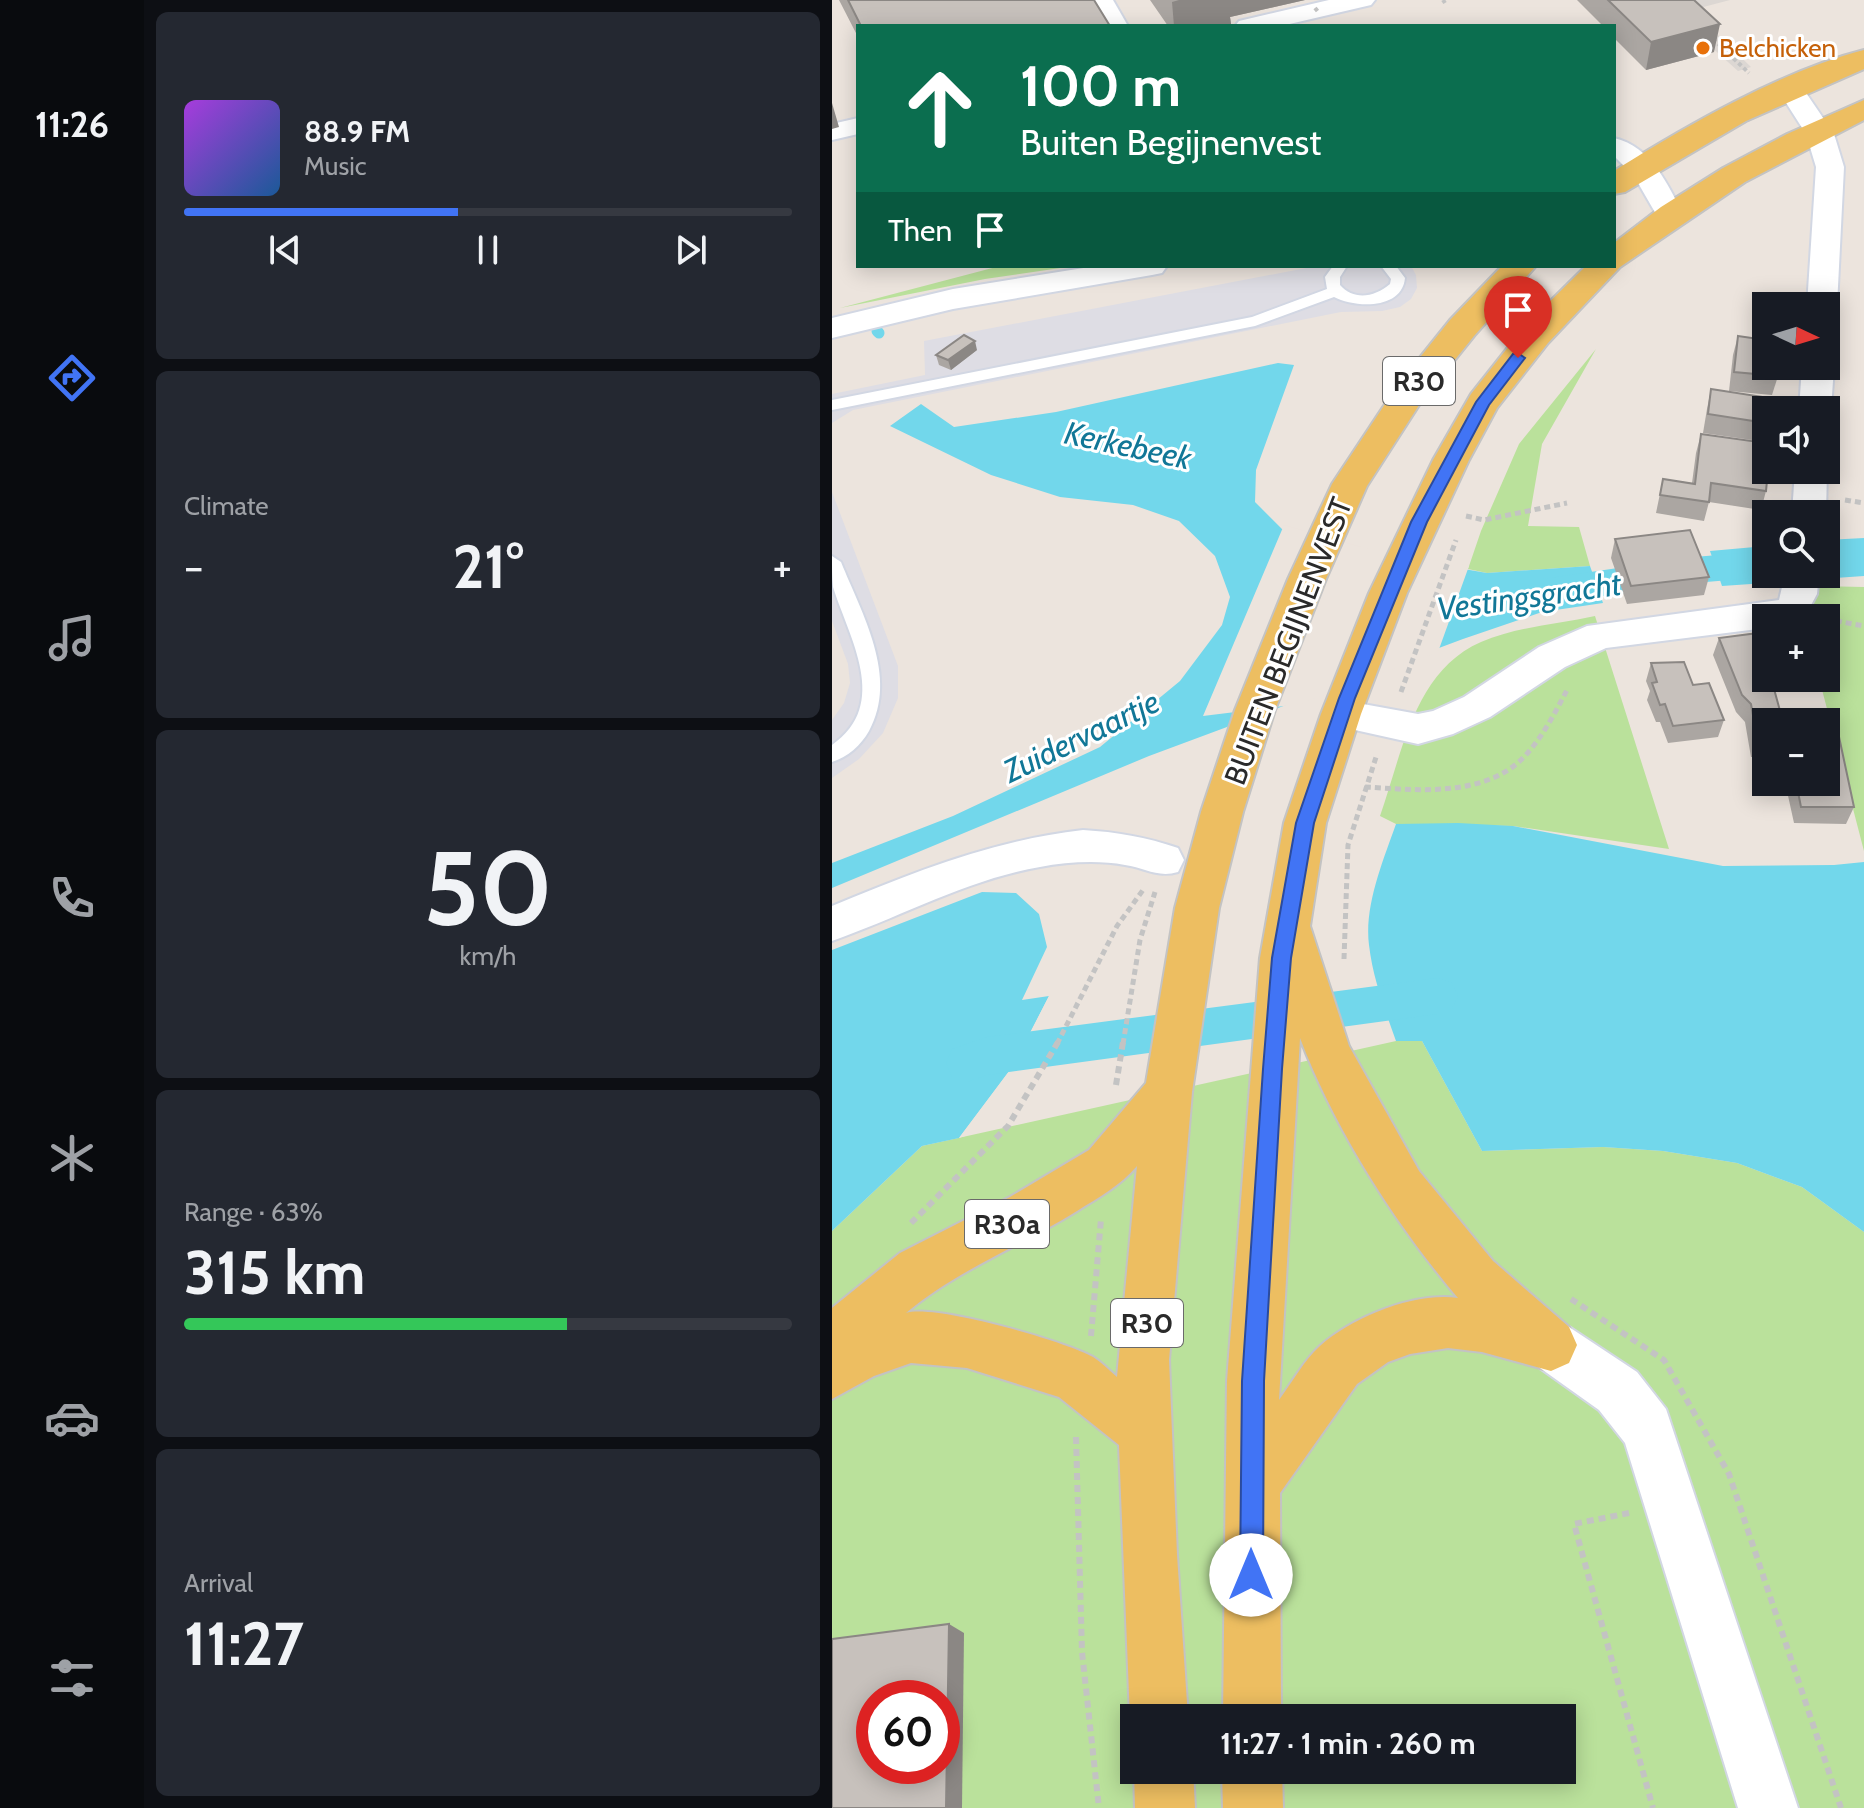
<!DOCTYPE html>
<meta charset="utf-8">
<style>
:root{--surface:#171b24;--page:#242831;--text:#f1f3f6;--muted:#9ea1a6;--line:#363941;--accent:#4174f5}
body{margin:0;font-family:Cabin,sans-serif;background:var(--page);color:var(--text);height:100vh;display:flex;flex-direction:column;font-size:30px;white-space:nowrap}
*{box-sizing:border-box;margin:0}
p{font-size:26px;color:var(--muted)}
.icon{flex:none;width:44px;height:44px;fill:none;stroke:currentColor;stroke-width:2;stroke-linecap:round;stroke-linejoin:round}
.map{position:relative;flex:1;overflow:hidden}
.details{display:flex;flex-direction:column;gap:12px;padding:12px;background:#0d0f14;width:688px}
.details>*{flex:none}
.hud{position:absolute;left:24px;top:24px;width:760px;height:244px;border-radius:0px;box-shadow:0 4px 20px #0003;background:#0b6e4f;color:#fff;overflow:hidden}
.needle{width:52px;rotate:94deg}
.buttons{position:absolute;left:920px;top:292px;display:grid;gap:16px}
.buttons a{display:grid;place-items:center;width:88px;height:88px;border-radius:0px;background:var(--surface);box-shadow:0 4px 20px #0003;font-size:40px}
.speed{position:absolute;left:24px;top:1680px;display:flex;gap:16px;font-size:40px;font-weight:700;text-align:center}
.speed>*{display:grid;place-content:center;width:104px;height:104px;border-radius:50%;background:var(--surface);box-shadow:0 4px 20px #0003;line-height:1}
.speed .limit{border:12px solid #d22;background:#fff;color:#111}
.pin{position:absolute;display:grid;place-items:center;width:68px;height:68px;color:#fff;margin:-82px -34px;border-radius:50% 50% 50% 0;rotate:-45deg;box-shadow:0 0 8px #0007}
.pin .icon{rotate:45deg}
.me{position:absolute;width:88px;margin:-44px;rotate:0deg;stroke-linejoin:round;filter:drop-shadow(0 0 6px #0008)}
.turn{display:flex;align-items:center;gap:28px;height:168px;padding:0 32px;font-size:36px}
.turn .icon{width:104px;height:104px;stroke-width:2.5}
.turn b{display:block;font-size:56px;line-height:68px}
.then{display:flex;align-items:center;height:76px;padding:0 32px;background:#0003;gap:16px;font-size:30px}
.big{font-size:60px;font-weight:700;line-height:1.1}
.details .widget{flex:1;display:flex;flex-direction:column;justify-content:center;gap:12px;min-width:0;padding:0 28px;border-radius:12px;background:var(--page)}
.details .dial{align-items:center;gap:0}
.dial b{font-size:104px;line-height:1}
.song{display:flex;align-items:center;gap:24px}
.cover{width:96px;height:96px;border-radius:12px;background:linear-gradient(135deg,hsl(280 70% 55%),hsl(210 70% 35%))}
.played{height:8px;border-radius:4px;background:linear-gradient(90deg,var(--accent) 45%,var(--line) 45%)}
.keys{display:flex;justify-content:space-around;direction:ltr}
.heat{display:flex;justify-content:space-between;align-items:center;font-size:44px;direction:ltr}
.charge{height:12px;border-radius:6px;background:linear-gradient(90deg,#34c759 63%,var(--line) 0)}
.trip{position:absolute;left:288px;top:1704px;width:456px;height:80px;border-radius:0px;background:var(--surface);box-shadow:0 4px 20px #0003;font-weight:700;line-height:80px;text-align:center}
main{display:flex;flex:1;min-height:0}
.tabs{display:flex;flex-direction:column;width:144px;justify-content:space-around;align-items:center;background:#090b0e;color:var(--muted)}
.tabs .icon{width:56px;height:56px}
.tabs .current{color:var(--accent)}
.tabs b{font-size:36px;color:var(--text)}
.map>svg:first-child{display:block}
</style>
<main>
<nav class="tabs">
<b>11:26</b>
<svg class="icon current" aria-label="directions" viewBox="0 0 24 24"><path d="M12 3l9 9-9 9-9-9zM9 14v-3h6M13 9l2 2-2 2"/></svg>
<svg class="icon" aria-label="music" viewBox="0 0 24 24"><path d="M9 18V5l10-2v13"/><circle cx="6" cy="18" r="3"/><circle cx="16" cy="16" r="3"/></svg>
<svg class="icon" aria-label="phone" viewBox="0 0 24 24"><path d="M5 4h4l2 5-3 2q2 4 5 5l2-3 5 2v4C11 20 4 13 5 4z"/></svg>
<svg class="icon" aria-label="climate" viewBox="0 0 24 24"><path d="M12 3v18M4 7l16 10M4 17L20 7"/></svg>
<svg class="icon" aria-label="car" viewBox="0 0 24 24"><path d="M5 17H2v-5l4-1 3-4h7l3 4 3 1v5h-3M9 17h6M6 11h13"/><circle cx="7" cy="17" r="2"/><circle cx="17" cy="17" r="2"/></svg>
<svg class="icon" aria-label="filters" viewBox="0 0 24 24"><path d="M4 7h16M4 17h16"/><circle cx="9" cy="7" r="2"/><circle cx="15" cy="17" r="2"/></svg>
</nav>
<section class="details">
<div class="widget">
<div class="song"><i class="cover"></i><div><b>88.9 FM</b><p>Music</p></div></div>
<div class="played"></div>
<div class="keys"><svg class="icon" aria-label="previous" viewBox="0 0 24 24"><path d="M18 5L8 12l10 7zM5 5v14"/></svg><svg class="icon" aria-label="pause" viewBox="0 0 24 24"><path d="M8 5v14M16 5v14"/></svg><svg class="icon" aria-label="next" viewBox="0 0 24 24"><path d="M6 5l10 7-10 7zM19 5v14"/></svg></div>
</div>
<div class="widget"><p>Climate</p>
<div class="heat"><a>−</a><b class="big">21°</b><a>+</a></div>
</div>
<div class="widget dial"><b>50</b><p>km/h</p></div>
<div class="widget"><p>Range · 63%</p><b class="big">315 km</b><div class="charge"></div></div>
<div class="widget"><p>Arrival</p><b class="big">11:27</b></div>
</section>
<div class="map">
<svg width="1032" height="1808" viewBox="0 0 1032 1808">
<rect width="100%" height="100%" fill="#ece4dd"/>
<g fill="#dedde4">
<polygon points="485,266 579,266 584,275 585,288 579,299 568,307 550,311 509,312 21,410 0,423 0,394 93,375 92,341"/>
<polygon points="0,492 66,666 66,698 51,733 27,759 0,778 0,720 12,703 18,683 16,664 0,621"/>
</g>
<g fill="#bae19b" fill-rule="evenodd">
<polygon points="168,266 242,266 153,279 8,308"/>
<polygon points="764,349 710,444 696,526 747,527 758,566 655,573 636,569 649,531 687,444"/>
<polygon points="985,586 1032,587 1032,851 987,678 994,678 994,618 977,618"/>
<path d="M763 616 837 849 681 826 564 824 548 816C570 754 582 671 649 642 684 627 726 624 763 616Z"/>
<path d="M564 1041H590L650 1151 771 1147 831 1151 905 1163 970 1187 1032 1232V1808H0V1231L90 1146ZM42 1698H110V1766H42ZM302 1718H730V1770H302Z"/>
</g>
<polygon fill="#dcd7d3" points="827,0 898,0 860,10 919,67 906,71"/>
<g fill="#72d7eb">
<polygon points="446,363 462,365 424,470 423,502 450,529 528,551 655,573 758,566 771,603 710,612 631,639 317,756 0,888 0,863 121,816 268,747 348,681 390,625 398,597 383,556 347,521 301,505 228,497 159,475 58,426 89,404 122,427 224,412"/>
<polygon points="1032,538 1032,576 890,586 878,551 934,546 934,574 994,574 994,540"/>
<path d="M626 823 681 826 891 866 1002 865 1032 862V1232L970 1187 905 1163 831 1151 771 1147 650 1151 590 1041H564C553 1010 541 979 537 945 532 906 551 861 564 824Z"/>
<polygon points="150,892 184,893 207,914 215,947 190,1000 217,996 181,1066 127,1138 90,1146 0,1231 0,950"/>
</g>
<g fill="#ece4dd">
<polygon points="452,525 529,547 637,566 606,652 468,704 371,716"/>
<polygon points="221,995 184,1068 133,1136 127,1138 181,1066 217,996"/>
</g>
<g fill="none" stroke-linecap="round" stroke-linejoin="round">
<polyline stroke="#72d7eb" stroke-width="11" points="45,331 47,333"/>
<g fill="#72d7eb" fill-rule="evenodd">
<polygon points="934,551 934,574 942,574 934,577 862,583 710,605 698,601 693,592 698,583 710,579 862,557"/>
<polygon points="605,978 620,983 626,996 620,1009 605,1014 155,1075 135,1082 120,1077 114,1063 120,1049 155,1037"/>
</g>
<defs>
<g id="lane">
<path d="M501 266H515L508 277V285C522 301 543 297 558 284L559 279 549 266H564L573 278C570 310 523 308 502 297L423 326 0 410V400L420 317 495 289 493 277Z"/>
<path d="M0 556 9 562C30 614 67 677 37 731 29 745 16 757 0 762V745C59 704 17 638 1 587 0 577 0 566 0 556Z"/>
</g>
<g id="street">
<polygon points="255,0 281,0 296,26 270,26"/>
<polygon points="497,0 543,0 539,5 449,26 403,26 407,21"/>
<polygon points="957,79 966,81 1002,134 1012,167 1005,306 1001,313 994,315 994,306 975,306 984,167 974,134 944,87 948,81"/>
<polygon points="26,118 26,134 0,140 0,124"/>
<path d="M782 138C820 147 835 184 852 215L848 221 838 224 828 221 802 176 782 156Z"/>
<polygon points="264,266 335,266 330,273 320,275 121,309 0,338 0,318 121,289"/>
<polygon points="994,358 1002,366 999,410 994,418 994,410 967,410 970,366 994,366"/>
<polygon points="994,468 995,470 994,514 960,514 963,470"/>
<polygon points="953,574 987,574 985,594 972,618 934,618 934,628 774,648 733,667 658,717 621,734 586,744 496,724 491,714 496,704 509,700 586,714 601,711 632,697 707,647 755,626 947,600"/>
<path d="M251 830C285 832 314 837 346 848L352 860 346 872C326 878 313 868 293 865 266 860 235 862 208 867 134 880 69 917 0 941V906C82 872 162 840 251 830Z"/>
</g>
<polygon id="secondary" points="719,1319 737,1327 805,1372 834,1409 966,1808 906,1808 793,1443 767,1410 701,1363 693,1345 701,1327"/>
<g id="primary">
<path d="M1032 50V69L914 121 793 192 782 194V171C854 126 949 71 1032 50Z"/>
<path d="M1032 100V120L913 182 788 267 716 343 665 408 637 460 575 593 529 714 494 823 478 926 517 1046 587 1171 661 1261 737 1327 745 1345 737 1363 719 1371 650 1352 616 1348 578 1354 556 1362 525 1384 448 1493 449 1718H391L395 1381 428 958 452 823 489 714 537 593 601 460 639 394 692 327 754 266H782V243L829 207 891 168 955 134ZM468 1038C504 1131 562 1222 626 1298 582 1292 521 1317 488 1346 472 1360 460 1383 447 1400Z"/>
<path d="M670 266H704L642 336 589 402 535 486 494 579 443 710 411 812 387 908 360 1092 337 1360 345 1555 356 1718H302V1729L298 1718 287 1445 227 1397 135 1368 79 1363 42 1376 0 1399V1308L68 1253 178 1197 257 1150 314 1083 343 908 369 812 403 710 456 579 500 484 565 386 618 320ZM305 1166 285 1377C277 1370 269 1362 261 1357 232 1341 103 1304 74 1313 125 1270 189 1246 245 1211 267 1197 288 1186 305 1166Z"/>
<polygon points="302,1768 361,1770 363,1808 303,1808"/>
<polygon points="390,1770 450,1770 451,1808 391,1808"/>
</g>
</defs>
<use href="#lane" stroke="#d2d7e3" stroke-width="4"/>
<use href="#street" stroke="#d2d7e3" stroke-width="4"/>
<use href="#secondary" stroke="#d2d7e3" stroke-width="4"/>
<use href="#primary" stroke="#c3c3c3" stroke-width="4"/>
<g stroke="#c3c3c3" stroke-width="4" stroke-dasharray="4 3" stroke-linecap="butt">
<polyline points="611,0 613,3"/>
<polyline points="881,39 917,73"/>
</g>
<g stroke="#c3c3c3" stroke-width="5" stroke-dasharray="6 4" stroke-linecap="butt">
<polyline points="1013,500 1032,503"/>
<polyline points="634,516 652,520 735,503"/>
<polyline points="994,619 1032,626"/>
<polyline points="569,692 624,540"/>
<path d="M533 787C584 790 652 798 692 757 710 738 723 713 735 690"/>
<polyline points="512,959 516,845 545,754"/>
<polyline points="225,1044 285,926 311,890"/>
<polyline points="291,1044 308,940 323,892"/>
</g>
<g stroke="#c3c3c3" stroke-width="6" stroke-dasharray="7 5" stroke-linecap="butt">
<polyline points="284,1085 291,1042"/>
<polyline points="79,1223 176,1126 226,1042"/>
<polyline points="739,1299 832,1360 897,1474 1009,1808"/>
<polyline points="259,1336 269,1219"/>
<polyline points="244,1437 250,1652 267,1808"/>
<polyline points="797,1513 742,1524 821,1808"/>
</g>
<use href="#lane" fill="#fff" fill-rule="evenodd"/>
<use href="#street" fill="#fff" fill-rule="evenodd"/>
<use href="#secondary" fill="#fff" fill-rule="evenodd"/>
<use href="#primary" fill="#edbe61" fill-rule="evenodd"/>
<polyline stroke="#c3c3c3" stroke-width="4" stroke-dasharray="4 3" stroke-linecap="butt" points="483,8 487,13"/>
</g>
<g fill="#aba6a2">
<polygon points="7,0 262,0 278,26 26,26 26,37"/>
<polygon points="318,0 473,0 398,17 399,24 390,26 336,26"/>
<polygon points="745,0 862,0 882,52 814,70 782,38 782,26 771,26"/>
<polygon points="906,336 946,376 940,395 897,391 901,355"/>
<polygon points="145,350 119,370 107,365 104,355"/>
<polygon points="879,389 934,410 934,442 871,433 875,409"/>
<polygon points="869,434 934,491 929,510 877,502 872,521 824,513 831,479 860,483 864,453"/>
<polygon points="783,539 877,577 872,595 795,604 779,558"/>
<polygon points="934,627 934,678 979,678 961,680 958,688 942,690 950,718 1003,718 1022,807 1014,824 962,823 953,782 994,782 994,722 934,722 934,757 919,757 913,722 904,712 881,655 887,638 932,632"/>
<polygon points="819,663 861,685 892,720 886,737 836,743 828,722 824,722 815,700 818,691 814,681"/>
</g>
<g fill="#8b8784">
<polygon points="347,0 473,0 398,17 399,24 390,26 342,26 340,2"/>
<polygon points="888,24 882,52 814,70 819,42"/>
<polygon points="0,103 7,127 0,129"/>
<polygon points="143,341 145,350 119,370 116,360"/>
<polygon points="117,1624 132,1633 130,1808 114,1808"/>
</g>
<g fill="#c7c1bc" stroke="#8b8784" stroke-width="2" fill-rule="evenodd">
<polygon points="16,0 262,0 278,26 29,26"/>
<polygon points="776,0 862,0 888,24 819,42"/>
<polygon points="132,335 143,341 116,360 104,355"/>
<polygon points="906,336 934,340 934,366 947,366 946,376 902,372"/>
<polygon points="879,389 944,399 943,410 934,410 934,423 876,414"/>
<polygon points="869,434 934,443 934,470 936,470 934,491 879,483 877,502 828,495 831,479 863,484"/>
<polygon points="858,530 877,577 799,586 783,539"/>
<polygon points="934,632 934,678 939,678 950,718 1003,718 1022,807 969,807 964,782 994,782 994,722 934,722 934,739 925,739 919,704 910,695 887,638"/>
<polygon points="852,662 861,685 877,683 892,720 841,726 833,704 828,705 820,683 825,682 819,663"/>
<path d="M117 1624 114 1808H0V1639ZM42 1698H110V1766H42Z"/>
</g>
<polygon fill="#4174f5" stroke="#2a4b9f" stroke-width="2" points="686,353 693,358 657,405 595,522 523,698 482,823 459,958 450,1069 432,1381 431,1575 427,1583 419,1587 411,1583 408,1575 410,1381 431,1069 440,958 464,823 507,698 579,522 644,402 681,354"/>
<circle fill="#e8710a" stroke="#fff" stroke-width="3" cx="871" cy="48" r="8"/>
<g text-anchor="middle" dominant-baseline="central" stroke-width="6" stroke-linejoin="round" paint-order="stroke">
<g font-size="26" fill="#c56008" stroke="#fff" text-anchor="start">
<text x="887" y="48">Belchicken</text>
</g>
<g fill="#fff" stroke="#6a6a6a" stroke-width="2">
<rect x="551" y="357" width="72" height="48" rx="6"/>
<rect x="133" y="1200" width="84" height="48" rx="6"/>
<rect x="279" y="1299" width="72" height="48" rx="6"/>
</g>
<g font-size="28" font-weight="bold" fill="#2a2a2a">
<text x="587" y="381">R30</text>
<text x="175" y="1224">R30a</text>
<text x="315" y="1323">R30</text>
</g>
<g font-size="30" fill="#2a2a2a" stroke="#fff">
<text transform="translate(456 641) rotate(-69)">BUITEN BEGIJNENVEST</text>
</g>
<g font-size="32" font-style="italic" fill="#117797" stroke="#fff">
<text transform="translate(296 445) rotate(12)">Kerkebeek</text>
<text transform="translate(697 596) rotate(-8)">Vestingsgracht</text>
<text transform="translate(249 736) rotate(-26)">Zuidervaartje</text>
</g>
</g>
</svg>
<div class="buttons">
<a><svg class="needle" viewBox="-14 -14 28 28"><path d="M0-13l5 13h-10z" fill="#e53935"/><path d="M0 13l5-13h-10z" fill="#9ea1a6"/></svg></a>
<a><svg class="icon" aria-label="sound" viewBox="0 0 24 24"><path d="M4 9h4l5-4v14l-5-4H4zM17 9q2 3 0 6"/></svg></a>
<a><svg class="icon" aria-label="search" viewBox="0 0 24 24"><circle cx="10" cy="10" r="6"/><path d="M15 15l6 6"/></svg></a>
<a>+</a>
<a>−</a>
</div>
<div class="speed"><div class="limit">60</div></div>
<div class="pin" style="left:686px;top:358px;background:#d93025"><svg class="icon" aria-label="arrive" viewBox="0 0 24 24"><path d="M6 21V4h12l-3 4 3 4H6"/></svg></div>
<svg class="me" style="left:419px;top:1575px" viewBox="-20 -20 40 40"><circle r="19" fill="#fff"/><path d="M0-13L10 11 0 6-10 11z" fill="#4174f5"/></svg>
<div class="trip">11:27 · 1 min · 260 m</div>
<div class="hud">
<div class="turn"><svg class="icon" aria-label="ahead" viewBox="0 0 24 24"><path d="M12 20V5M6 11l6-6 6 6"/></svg><div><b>100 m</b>Buiten Begijnenvest</div></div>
<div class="then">Then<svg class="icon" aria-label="arrive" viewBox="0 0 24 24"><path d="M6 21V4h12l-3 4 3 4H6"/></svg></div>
</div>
</div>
</main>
